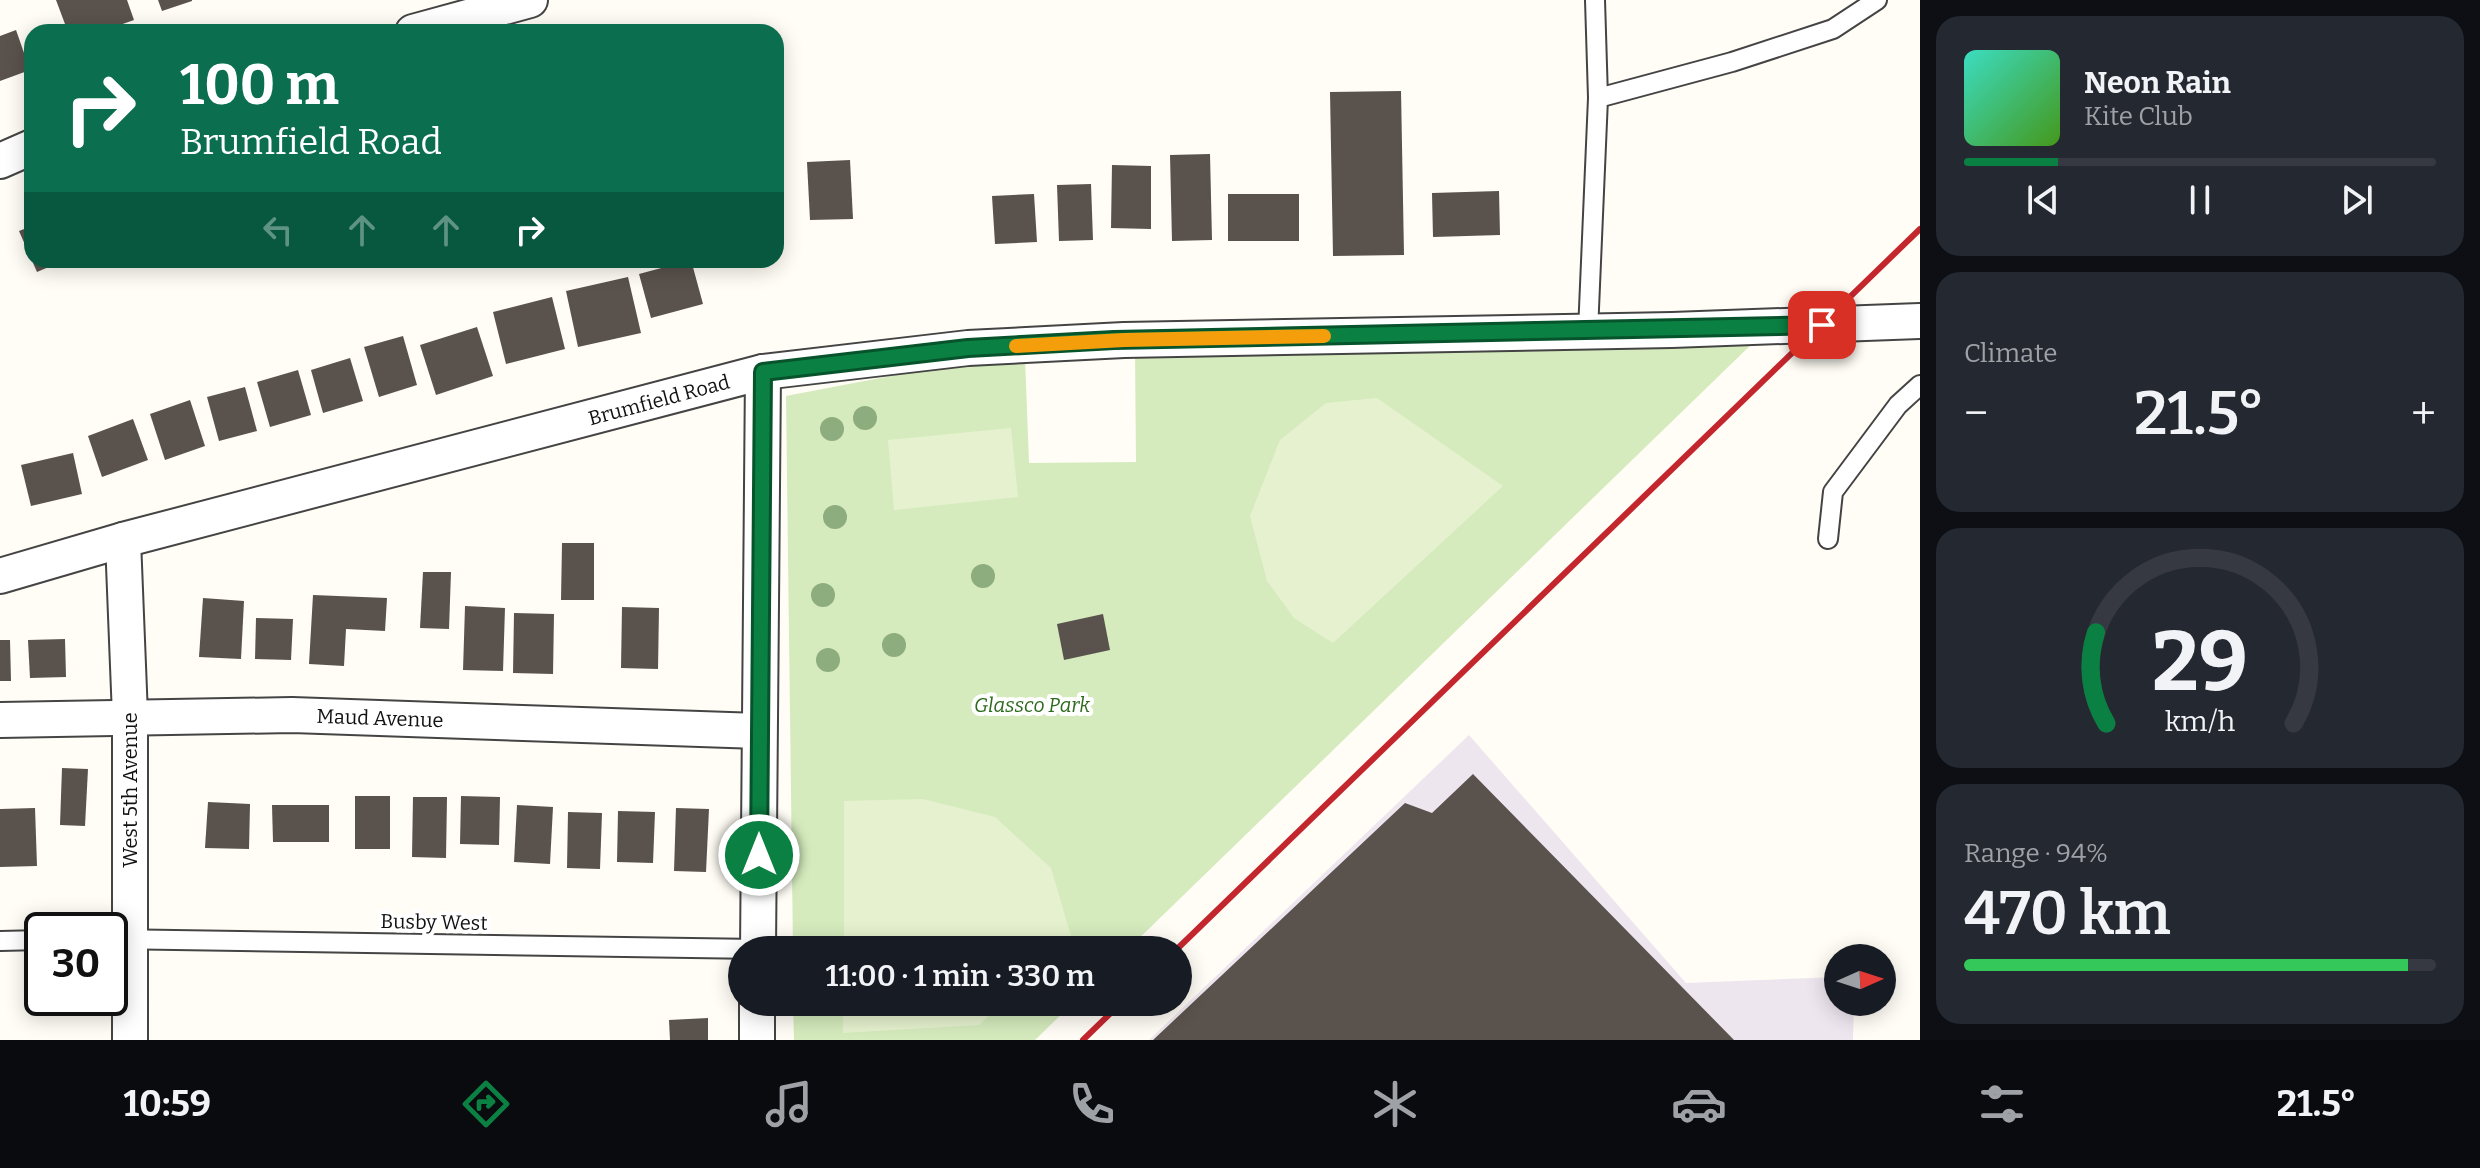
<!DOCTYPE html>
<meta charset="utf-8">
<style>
:root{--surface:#171b24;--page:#242831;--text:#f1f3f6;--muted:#9ea1a6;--line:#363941;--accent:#0b8043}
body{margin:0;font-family:Bitter,serif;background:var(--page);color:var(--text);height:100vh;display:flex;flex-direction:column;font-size:30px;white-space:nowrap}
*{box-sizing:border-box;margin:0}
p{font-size:26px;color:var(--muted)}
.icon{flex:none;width:44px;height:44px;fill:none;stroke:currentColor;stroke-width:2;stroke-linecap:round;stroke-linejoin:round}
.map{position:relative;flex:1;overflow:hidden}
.sheet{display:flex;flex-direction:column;gap:16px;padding:16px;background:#0d0f14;width:560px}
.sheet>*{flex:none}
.banner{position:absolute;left:24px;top:24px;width:760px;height:244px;border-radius:24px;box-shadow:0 4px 20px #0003;background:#0b6e4f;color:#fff;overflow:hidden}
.needle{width:52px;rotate:87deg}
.controls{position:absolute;left:1824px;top:944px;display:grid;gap:16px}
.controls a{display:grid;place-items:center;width:72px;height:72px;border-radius:50%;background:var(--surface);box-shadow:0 4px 20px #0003;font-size:40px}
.speed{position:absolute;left:24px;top:912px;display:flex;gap:16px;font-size:40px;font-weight:700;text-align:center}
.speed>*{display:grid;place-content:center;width:104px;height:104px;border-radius:50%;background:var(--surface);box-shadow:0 4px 20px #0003;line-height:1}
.speed .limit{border:4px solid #111;border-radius:12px;background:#fff;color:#111}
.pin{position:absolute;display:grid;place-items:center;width:68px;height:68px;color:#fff;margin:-34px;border-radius:16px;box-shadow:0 4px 12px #0006}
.me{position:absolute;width:88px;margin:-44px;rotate:0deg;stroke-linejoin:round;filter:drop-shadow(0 0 6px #0008)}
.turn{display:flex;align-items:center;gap:28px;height:168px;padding:0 24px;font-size:36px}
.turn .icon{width:104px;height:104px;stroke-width:2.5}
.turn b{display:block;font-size:56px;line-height:68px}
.lanes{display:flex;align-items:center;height:76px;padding:0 24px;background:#0003;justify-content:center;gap:40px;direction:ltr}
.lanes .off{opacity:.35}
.big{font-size:60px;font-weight:600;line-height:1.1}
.sheet .card{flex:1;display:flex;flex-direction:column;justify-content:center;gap:12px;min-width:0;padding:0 28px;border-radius:24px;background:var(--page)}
.sheet .dial{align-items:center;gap:0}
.dial svg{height:208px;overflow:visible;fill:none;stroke:var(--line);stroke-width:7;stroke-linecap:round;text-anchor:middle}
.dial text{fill:var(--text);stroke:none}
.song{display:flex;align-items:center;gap:24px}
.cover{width:96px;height:96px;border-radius:12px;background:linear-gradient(135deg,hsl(170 70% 55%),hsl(100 70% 35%))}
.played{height:8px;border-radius:4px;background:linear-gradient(90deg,var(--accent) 20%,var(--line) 20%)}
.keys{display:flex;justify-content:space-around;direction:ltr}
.heat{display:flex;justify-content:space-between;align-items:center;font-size:44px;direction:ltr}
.charge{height:12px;border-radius:6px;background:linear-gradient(90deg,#34c759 94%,var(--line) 0)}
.trip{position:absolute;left:728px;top:936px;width:464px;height:80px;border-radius:40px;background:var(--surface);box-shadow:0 4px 20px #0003;font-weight:600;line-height:80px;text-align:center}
.tabs{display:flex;height:128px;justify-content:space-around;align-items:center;background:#090b0e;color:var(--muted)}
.tabs .icon{width:56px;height:56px}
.tabs .current{color:var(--accent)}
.tabs b{font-size:36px;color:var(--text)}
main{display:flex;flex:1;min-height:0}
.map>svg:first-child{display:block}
</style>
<main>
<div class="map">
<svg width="1920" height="1040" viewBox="0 0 1920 1040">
<rect width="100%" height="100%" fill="#fffdf5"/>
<polygon fill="#eee6ef" points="1469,735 1686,983 1838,977 1838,1002 1854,1002 1853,1040 1149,1040"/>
<g fill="#d5ebbd">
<polygon points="1759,337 1127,950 793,950 786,396 901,374 1025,358 1029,463 1136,462 1135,351"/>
<polygon points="793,1002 1074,1002 1035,1040 794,1040"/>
</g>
<g fill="#e6f2cf">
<polygon points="1377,398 1503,486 1333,643 1294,618 1267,581 1250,516 1280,440 1326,403"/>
<polygon points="1011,428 1018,497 894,510 888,440"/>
<polygon points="923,799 995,817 1051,868 1071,936 1057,950 844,950 844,801"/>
<polygon points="843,1002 1003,1002 979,1025 843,1033"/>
</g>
<g fill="#5a524d">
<polygon points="56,0 127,0 134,20 100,32 68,32"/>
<polygon points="158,0 192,0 192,1 162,11"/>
<polygon points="16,30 30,70 0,81 0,36"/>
<polygon points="1401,91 1404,255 1333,256 1330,92"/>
<polygon points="1210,154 1212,240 1172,241 1170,155"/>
<polygon points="850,160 853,219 810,220 807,162"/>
<polygon points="1112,165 1151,166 1151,229 1111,228"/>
<polygon points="1091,184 1093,240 1059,241 1057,185"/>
<polygon points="1499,191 1500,235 1433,237 1432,193"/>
<polygon points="1034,194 1037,242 995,244 992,196"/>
<rect x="1228" y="194" width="71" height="47"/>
<polygon points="32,226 32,260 65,260 37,272 19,231"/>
<polygon points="691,260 703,304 651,318 639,274"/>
<polygon points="628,277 641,333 578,347 566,291"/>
<polygon points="552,297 565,349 506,364 493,312"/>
<polygon points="477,327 493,376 436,395 420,345"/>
<polygon points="403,336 417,385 379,397 364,347"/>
<polygon points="350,358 363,401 323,413 311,370"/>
<polygon points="298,370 311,415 270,427 257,382"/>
<polygon points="245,387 257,431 219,441 207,397"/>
<polygon points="190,400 205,446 165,460 150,414"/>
<polygon points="133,419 148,460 102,477 88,436"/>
<polygon points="73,453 82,494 31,506 21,465"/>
<polygon points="562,543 594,543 594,600 561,600"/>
<polygon points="423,572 451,572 449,629 420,628"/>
<polygon points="313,595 387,598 385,631 346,629 344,666 309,664"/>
<polygon points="203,598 244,601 241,659 199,657"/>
<polygon points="465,606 505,608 503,671 463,670"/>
<polygon points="622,607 659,608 658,669 621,668"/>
<polygon points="514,613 554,614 553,674 513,673"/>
<polygon points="1103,614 1110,650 1064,660 1057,624"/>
<polygon points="256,618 293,619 291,660 255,659"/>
<polygon points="65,639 66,677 30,678 28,640"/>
<polygon points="0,640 10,640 11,681 0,681"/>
<polygon points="62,768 88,769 85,826 60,825"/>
<polygon points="1473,774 1734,1040 1153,1040 1405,803 1432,813"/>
<rect x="355" y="796" width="35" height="53"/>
<polygon points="461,796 500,797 499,845 460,844"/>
<polygon points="413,797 447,797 446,858 412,857"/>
<polygon points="208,802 250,804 249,849 205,848"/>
<polygon points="272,805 329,805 329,842 273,842"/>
<polygon points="517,805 553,807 550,864 514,862"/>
<polygon points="35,808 37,866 0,867 0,809"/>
<polygon points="676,808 709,809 706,872 674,871"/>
<polygon points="618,811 655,812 653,863 617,862"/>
<polygon points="568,812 602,813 600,869 567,868"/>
<polygon points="708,1018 708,1040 670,1040 669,1020"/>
</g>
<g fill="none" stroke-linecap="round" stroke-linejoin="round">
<defs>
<g id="service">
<polyline points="1595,0 1598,98"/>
<polyline points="1588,332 1598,98 1732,62 1833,29 1877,0"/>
<polyline points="1828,539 1833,492 1898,405 1920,385"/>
<polyline points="110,939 758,949"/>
<polyline points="0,941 42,940"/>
</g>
<g id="minor">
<polyline points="413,32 530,0"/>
<polyline points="0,161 32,147"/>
<polyline points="123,540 130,716 130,1040"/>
<polyline points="0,576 123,540 763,372 968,348 1124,340 1672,330 1920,321"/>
<polyline points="0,720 292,715 759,731"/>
<polyline points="758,950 763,372"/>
<polyline points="757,1040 757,1002"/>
</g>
</defs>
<use href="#service" stroke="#444" stroke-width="22"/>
<use href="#minor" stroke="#444" stroke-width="38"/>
<use href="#service" stroke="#fff" stroke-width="18"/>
<use href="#minor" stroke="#fff" stroke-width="34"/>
<g stroke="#c4262e" stroke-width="6">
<polyline points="1176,950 1920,229"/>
<polyline points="1083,1040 1122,1002"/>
</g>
</g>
<g fill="#8dad7f">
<circle cx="865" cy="418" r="12"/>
<circle cx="832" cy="429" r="12"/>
<circle cx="835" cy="517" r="12"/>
<circle cx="983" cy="576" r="12"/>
<circle cx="823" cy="595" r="12"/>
<circle cx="894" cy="645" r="12"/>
<circle cx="828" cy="660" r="12"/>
</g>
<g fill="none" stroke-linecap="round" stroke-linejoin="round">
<defs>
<polyline id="route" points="759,855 763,372 968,348 1114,340 1822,325"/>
</defs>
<use href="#route" stroke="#07532c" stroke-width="20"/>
<use href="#route" stroke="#0b8043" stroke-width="14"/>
<polyline stroke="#f59e0b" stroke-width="14" points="1016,346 1124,340 1324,336"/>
</g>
<g text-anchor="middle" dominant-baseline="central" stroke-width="8" stroke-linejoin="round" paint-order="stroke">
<g font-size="20" fill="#111" stroke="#fff">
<text transform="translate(659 400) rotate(-15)">Brumfield Road</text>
<text transform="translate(380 718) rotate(2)">Maud Avenue</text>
<text transform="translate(130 790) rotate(-90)">West 5th Avenue</text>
<text transform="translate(434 922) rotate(1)">Busby West</text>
</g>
<g font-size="20" font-style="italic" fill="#2f6b1f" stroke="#fff">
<text x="1032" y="705">Glassco Park</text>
</g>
</g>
</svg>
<div class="controls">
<a><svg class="needle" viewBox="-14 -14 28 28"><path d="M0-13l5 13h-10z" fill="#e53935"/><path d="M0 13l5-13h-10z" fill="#9ea1a6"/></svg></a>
</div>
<div class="speed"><div class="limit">30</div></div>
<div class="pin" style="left:1822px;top:325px;background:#d93025"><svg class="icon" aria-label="arrive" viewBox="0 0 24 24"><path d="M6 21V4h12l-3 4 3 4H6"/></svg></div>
<svg class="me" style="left:759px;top:855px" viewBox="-20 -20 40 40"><circle r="17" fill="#0b8043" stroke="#fff" stroke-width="3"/><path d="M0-11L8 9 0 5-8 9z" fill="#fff"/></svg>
<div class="trip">11:00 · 1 min · 330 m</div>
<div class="banner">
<div class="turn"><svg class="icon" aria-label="right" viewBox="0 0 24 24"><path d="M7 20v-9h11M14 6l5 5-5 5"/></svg><div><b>100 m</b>Brumfield Road</div></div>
<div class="lanes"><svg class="icon off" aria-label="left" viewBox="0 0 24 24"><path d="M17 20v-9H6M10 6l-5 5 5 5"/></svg><svg class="icon off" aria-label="ahead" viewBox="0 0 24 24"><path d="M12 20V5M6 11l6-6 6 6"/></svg><svg class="icon off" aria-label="ahead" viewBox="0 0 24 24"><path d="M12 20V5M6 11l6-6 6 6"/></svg><svg class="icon" aria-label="right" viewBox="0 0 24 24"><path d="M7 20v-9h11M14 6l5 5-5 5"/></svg></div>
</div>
</div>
<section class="sheet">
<div class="card">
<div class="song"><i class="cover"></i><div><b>Neon Rain</b><p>Kite Club</p></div></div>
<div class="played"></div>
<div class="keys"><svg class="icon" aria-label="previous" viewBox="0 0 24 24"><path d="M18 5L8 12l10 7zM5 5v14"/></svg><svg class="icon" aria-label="pause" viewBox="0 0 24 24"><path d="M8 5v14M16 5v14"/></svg><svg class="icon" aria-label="next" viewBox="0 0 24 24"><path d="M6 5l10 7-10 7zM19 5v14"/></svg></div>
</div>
<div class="card"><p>Climate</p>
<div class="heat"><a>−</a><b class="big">21.5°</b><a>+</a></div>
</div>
<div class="card dial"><svg viewBox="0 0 100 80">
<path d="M14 69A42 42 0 1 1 86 69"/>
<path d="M14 69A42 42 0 0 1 10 34" stroke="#0b8043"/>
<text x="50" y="56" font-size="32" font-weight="700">29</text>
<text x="50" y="72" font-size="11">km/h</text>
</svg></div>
<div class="card"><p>Range · 94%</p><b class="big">470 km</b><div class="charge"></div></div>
</section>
</main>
<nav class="tabs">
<b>10:59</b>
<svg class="icon current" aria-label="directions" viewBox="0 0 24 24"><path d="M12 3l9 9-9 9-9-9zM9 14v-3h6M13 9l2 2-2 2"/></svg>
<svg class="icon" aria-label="music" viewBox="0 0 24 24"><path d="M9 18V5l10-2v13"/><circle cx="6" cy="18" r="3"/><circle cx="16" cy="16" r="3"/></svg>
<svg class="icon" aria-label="phone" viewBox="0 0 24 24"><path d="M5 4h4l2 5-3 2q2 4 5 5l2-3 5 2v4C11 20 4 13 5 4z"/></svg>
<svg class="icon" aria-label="climate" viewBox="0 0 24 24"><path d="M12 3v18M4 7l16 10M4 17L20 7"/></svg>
<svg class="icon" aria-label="car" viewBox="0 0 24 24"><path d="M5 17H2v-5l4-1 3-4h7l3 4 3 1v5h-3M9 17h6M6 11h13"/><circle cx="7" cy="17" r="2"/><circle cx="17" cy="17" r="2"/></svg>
<svg class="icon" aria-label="filters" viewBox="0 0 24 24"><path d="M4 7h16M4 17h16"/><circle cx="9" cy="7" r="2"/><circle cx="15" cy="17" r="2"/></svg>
<b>21.5°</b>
</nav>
